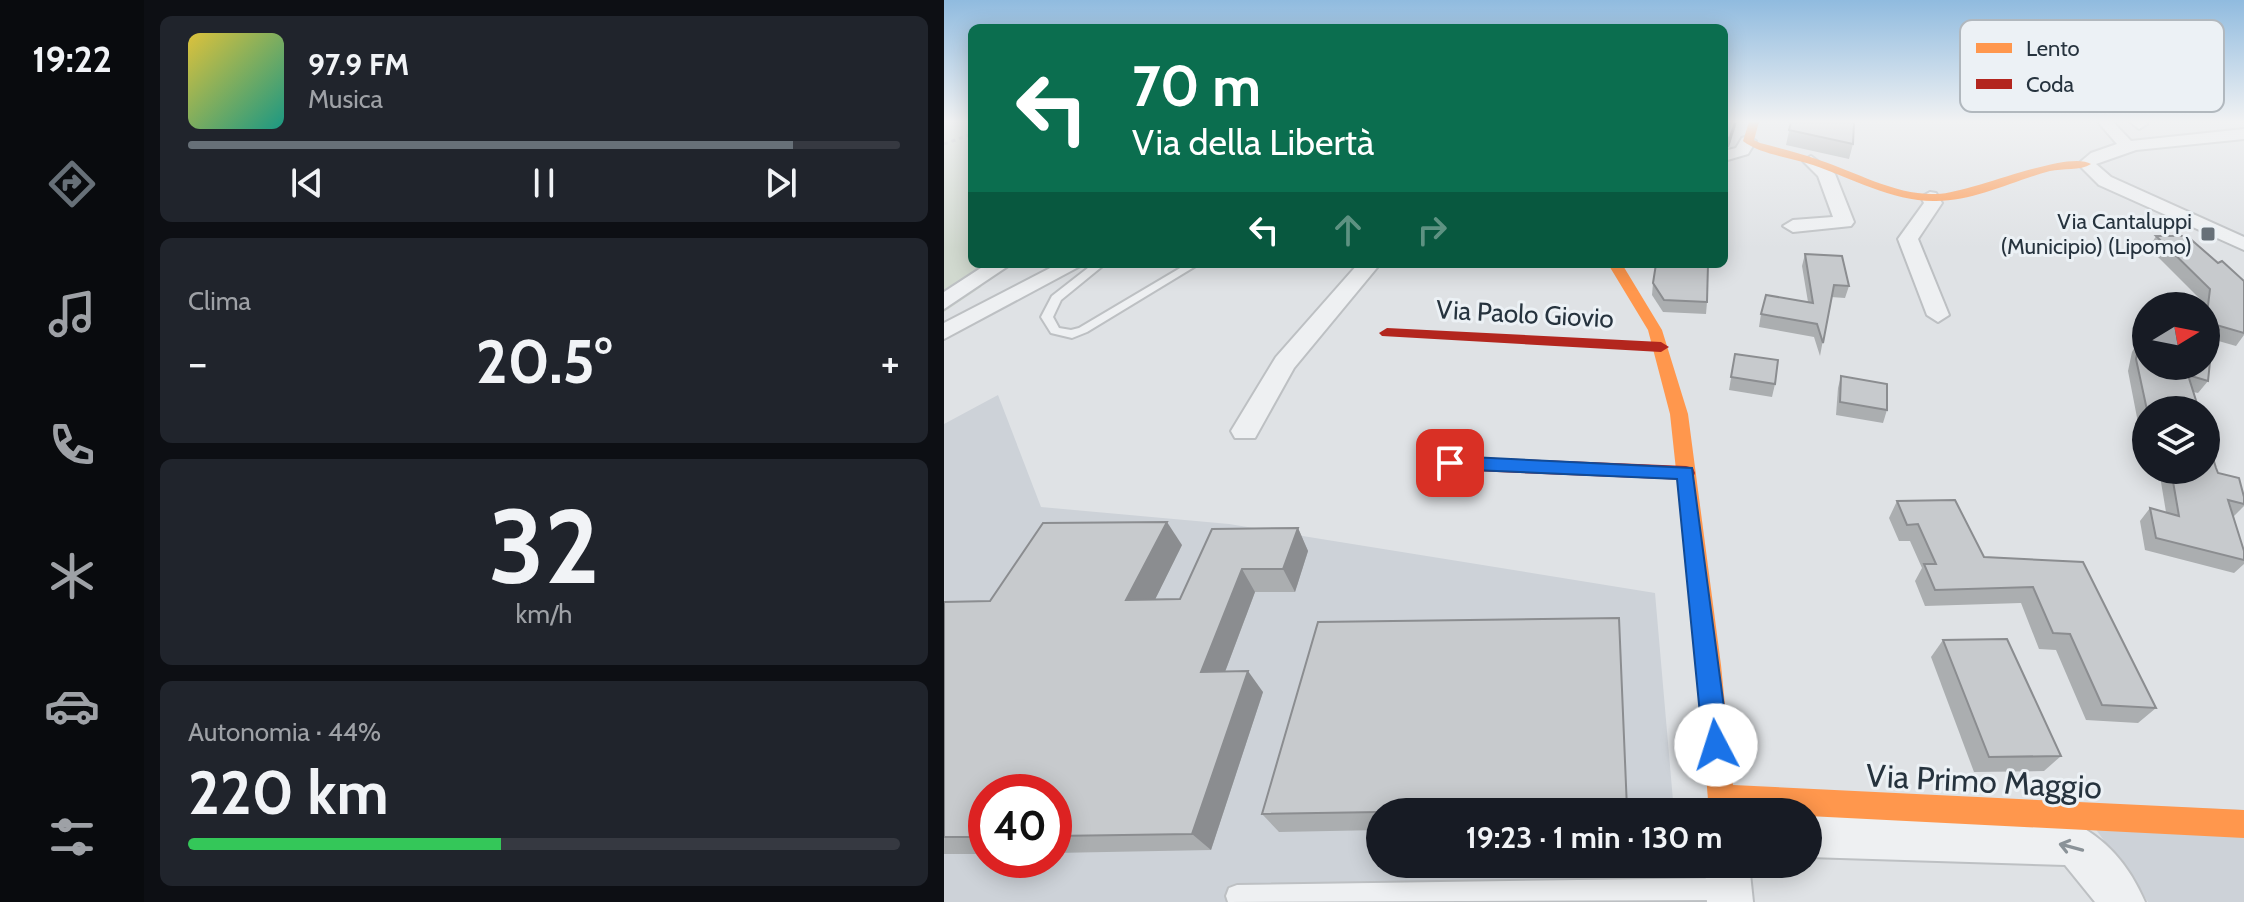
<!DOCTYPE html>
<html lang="it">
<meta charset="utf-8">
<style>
:root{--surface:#171b24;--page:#20242c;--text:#f1f3f6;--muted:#9ea1a6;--line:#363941;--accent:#677078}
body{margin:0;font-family:Cabin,sans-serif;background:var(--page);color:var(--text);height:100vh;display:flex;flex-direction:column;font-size:30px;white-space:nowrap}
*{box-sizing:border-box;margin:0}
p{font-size:26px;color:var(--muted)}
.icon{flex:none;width:44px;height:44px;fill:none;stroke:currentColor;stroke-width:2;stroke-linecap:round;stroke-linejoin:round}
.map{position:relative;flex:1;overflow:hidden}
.panel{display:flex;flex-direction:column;gap:16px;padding:16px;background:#0d0f14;width:800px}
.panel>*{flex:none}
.hud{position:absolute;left:24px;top:24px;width:760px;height:244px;border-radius:12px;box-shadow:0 4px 20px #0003;background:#0b6e4f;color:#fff;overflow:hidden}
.needle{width:52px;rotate:80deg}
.tools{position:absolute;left:1188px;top:292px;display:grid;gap:16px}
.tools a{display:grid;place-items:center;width:88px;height:88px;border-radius:50%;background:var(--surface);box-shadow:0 4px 20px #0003;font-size:40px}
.speed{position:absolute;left:24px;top:774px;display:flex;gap:16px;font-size:40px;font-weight:700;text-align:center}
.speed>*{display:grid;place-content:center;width:104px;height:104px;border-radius:50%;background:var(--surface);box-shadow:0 4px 20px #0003;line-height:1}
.speed .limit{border:12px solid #d22;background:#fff;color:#111}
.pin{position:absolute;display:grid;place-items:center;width:68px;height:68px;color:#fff;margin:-34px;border-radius:16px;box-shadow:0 4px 12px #0006}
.me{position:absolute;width:88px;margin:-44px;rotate:355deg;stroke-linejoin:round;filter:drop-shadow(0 0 6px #0008)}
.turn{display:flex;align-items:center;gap:28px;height:168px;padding:0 32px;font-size:36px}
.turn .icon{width:104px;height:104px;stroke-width:2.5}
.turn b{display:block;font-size:56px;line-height:68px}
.lanes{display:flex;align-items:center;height:76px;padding:0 32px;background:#0003;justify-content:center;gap:40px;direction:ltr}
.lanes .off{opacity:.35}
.big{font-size:60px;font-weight:700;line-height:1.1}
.panel .card{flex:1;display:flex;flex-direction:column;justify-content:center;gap:12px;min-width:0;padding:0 28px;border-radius:12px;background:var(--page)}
.panel .dial{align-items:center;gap:0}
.dial b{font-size:104px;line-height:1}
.song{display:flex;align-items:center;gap:24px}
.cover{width:96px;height:96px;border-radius:12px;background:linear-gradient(135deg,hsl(50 70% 55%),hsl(170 70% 35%))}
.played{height:8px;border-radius:4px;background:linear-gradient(90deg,var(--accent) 85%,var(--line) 85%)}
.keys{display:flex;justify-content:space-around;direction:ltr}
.heat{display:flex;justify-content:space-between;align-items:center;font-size:44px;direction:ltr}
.charge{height:12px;border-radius:6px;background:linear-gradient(90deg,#34c759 44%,var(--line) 0)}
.trip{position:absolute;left:422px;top:798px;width:456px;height:80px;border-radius:40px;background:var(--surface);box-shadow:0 4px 20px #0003;font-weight:700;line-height:80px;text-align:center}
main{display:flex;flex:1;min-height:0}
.tabs{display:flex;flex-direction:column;width:144px;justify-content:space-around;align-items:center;background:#090b0e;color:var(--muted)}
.tabs .icon{width:56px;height:56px}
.tabs .selected{color:var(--accent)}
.tabs b{font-size:36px;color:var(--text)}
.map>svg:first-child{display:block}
</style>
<main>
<nav class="tabs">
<b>19:22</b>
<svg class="icon selected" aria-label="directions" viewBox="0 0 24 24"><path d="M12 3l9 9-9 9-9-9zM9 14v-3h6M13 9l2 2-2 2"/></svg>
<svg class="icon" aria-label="music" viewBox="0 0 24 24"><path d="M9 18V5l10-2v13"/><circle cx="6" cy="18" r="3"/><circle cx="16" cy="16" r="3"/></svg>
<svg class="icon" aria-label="phone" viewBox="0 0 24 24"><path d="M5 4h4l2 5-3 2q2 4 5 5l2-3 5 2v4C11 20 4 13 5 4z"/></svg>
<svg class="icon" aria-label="climate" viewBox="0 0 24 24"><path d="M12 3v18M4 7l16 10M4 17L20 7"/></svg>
<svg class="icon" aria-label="car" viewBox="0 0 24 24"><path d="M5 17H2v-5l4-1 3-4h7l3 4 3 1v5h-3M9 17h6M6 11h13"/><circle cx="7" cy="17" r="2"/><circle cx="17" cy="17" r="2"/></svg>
<svg class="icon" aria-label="filters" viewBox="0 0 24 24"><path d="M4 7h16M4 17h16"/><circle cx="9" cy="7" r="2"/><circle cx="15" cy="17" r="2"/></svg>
</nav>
<section class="panel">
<div class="card">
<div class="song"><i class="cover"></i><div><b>97.9 FM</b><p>Musica</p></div></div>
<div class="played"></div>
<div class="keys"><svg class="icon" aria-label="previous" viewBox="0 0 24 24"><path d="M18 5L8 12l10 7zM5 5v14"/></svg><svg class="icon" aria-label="pause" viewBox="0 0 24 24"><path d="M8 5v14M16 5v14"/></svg><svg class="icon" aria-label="next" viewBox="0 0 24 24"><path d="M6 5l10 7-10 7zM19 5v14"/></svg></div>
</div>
<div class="card"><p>Clima</p>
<div class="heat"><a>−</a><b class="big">20.5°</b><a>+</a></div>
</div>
<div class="card dial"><b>32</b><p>km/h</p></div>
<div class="card"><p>Autonomia · 44%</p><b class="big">220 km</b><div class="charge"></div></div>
</section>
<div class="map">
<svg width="1300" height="902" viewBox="0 0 1300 902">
<rect width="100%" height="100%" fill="#dfe2e5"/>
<g fill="#cdd2d8" fill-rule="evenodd">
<path d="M54 395 97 507 285 524 711 593 730 812H436V864H735L738 902H0V424ZM42 792H110V860H42Z"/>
<polygon points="1133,803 1300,810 1300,902 1204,902"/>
</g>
<polygon fill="#d1d9cf" points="0,122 28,122 28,264 48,264 37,287 0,312"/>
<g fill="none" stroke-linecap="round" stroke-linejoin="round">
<defs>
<g id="lane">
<polygon points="149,264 161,264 117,300 109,317 115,328 127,330 135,328 243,264 255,264 143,332 128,338 107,333 97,317 108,296"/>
<polygon points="780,878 788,881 791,889 788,897 780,900 284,902 282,896 285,888 293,885"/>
</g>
<g id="street">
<polygon points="1154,122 1169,122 1187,141 1300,129 1300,139 1192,150 1152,164 1167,177 1300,237 1300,250 1155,185 1134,164 1147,153 1173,144"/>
<polygon points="1186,122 1201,122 1203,124 1195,129"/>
<polygon points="804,136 812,141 804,154 780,161 780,151 792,148 798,138"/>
<polygon points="867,156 891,174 910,222 907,226 849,232 839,226 849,220 889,217 874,176 859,161"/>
<polygon points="986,192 992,193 998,203 974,239 1005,315 994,322 983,315 954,239 980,203 977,197"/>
<polygon points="43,264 67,264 0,309 0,292"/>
<polygon points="114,264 140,264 0,339 0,323"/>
<polygon points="414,264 436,264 350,368 311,438 291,438 287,431 332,357"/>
<path d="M864 815 1127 822C1162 837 1186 867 1201 902H1151L1121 865 864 857Z"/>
<polygon points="761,864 805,864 809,902 763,902"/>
</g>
</defs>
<use href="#lane" stroke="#bdc0c3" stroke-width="4"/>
<use href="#street" stroke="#bdc0c3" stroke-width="4"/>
<polyline stroke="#bec2c5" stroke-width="3" stroke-dasharray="4 4" stroke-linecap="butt" points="0,144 28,134"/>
<use href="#lane" fill="#eef0f2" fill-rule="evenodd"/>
<use href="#street" fill="#eef0f2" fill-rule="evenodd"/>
<g fill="#ff974d" fill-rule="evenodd">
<path d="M805 122H815L810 140 816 143C835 148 856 153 875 160 912 172 953 196 993 194 1027 193 1124 149 1147 164 1136 171 1119 168 1106 171 1069 181 1031 201 992 201 950 202 907 178 869 165 847 157 817 155 799 141Z"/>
<polygon points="664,264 678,264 718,330 744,414 777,665 789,785 1300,810 1300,838 864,816 864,812 765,812 753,665 726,414 704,330"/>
</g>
<g fill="#b3261e" fill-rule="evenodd">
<polygon points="443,328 717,342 725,347 717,352 438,336 435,333"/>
<polygon points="506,456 742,466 749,468 751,473 749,478 742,480 506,470 497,463"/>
</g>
</g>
<g fill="#abaeb0">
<polygon points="847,122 909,144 905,159 842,145"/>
<polygon points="1212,236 1274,263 1300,281 1300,335 1292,346 1271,340 1267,352 1264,381 1254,393 1249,392 1255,410 1202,410 1202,435 1196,433 1184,371 1188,352 1196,339 1262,366 1262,306 1257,306 1258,301 1205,248"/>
<polygon points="861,254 905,286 901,298 887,297 876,356 870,337 815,327 817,314 864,302 858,266"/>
<polygon points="709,283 763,302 762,314 719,312 708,295"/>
<polygon points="791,354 831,384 828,397 785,390"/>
<polygon points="897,376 943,410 939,423 892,415 894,388"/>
<polygon points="1272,468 1274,473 1300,497 1300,506 1289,517 1300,551 1300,564 1290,573 1201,550 1196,521 1206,508 1222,512 1215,470 1262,470"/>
<polygon points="953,501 1040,557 1139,562 1212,708 1194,723 1142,720 1112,650 1095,649 1077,603 981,606 971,581 978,568 966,541 955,541 945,518"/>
<polygon points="354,528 364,551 351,592 311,592 281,672 319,692 267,850 110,853 110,792 42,792 42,854 0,854 0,602 46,601 238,545 211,599 236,599"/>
<polygon points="675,618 683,812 436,812 436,830 335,832 318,814 374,622"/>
<polygon points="999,640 1117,756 1100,771 1030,772 987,657"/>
<polygon points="498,864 669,864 669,867 501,870"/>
</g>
<g fill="#8b8d90">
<polygon points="791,122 793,122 785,147 780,149 780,140"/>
<polygon points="223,522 238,545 200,622 182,600"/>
<polygon points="354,528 364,551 351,592 339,569"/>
<polygon points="298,569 311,592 273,693 257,672"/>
<polygon points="304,671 319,692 267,850 248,834"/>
</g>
<g fill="#c7cacd" stroke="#8b8d90" stroke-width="2">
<polygon points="780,122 791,122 786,137 780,140"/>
<polygon points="847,122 910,122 909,144 845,130"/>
<polygon points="1212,236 1243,236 1274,263 1278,261 1300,281 1300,333 1262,322 1266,289"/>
<polygon points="861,254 898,256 905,286 890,285 879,343 873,324 817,314 822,295 869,303"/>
<polygon points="712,264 764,264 763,302 720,300 709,283"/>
<polygon points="1262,326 1275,330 1267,352 1264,381 1244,375 1255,410 1203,410 1192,359 1196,339 1202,341 1202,366 1262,366"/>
<polygon points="791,354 834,360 831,384 787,377"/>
<polygon points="897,376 943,384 943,410 896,402"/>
<polygon points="1262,435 1272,468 1274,473 1295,478 1300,497 1300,504 1284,500 1300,551 1300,560 1212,538 1206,508 1235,516 1227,470 1262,470"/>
<polygon points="1011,500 1040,557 1139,562 1212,708 1158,705 1126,634 1109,633 1089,587 991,590 980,564 992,564 974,524 963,525 953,501"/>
<polygon points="223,522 182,600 236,599 268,529 354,528 339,569 298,569 257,672 304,671 248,834 110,836 110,792 42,792 42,837 0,837 0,602 46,601 99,523"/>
<polygon points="675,618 683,809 669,809 669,812 499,811 318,814 374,622"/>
<polygon points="1063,639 1117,756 1045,757 999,640"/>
</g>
<defs><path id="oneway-shaft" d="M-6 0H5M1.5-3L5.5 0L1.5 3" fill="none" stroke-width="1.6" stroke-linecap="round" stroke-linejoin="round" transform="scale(2)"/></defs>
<use stroke="#8a9298" href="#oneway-shaft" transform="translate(1127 847) rotate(-165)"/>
<linearGradient id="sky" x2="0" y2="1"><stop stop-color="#90bbdf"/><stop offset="0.49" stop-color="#f1f2f3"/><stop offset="1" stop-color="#f1f2f3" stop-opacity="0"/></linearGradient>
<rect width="1300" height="248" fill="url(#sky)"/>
<polygon fill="#1a73e8" stroke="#114b97" stroke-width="2" points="506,456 748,468 785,745 781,754 772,757 763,754 759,745 733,479 506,469 497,463"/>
<rect fill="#677078" stroke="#ecf1f5" stroke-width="3" x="1256" y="226" width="16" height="16" rx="4"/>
<g text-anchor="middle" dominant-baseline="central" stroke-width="6" stroke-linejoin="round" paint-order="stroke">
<g font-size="22" fill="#26333e" stroke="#ecf1f5" text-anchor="end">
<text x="1248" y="221">Via Cantaluppi<tspan x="1248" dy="25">(Municipio) (Lipomo)</tspan></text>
</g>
<g font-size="26" fill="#26333e" stroke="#ecf1f5">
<text transform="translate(581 314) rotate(3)">Via Paolo Giovio</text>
</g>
<g font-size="32" fill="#26333e" stroke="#ecf1f5">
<text transform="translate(1040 781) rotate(3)">Via Primo Maggio</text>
</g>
</g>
<rect x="1016" y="20" width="264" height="92" rx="12" fill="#ecf1f5" stroke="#b1b8be" stroke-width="2"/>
<rect x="1032" y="43" width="36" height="10" fill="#ff974d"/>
<rect x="1032" y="79" width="36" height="10" fill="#b3261e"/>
<g font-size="22" fill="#26333e">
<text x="1082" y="56">Lento</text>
<text x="1082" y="92">Coda</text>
</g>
</svg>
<div class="tools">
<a><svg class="needle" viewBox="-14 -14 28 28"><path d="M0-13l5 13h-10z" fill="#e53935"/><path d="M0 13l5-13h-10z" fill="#9ea1a6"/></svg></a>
<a><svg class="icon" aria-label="layers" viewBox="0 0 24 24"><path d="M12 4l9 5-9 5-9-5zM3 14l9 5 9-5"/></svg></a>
</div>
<div class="speed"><div class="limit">40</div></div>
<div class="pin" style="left:506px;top:463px;background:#d93025"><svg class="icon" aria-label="arrive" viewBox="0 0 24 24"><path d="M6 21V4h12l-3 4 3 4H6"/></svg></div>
<svg class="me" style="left:772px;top:745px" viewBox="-20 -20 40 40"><circle r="19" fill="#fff"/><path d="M0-13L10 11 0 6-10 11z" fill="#1a73e8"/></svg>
<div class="trip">19:23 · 1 min · 130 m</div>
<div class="hud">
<div class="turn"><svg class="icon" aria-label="left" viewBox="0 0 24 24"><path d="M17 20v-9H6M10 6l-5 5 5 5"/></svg><div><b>70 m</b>Via della Libertà</div></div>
<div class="lanes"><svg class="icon" aria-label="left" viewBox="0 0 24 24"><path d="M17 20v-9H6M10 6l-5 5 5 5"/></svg><svg class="icon off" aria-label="ahead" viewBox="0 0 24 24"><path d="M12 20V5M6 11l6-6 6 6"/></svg><svg class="icon off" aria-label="right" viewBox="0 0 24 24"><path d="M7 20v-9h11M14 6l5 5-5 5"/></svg></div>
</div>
</div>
</main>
